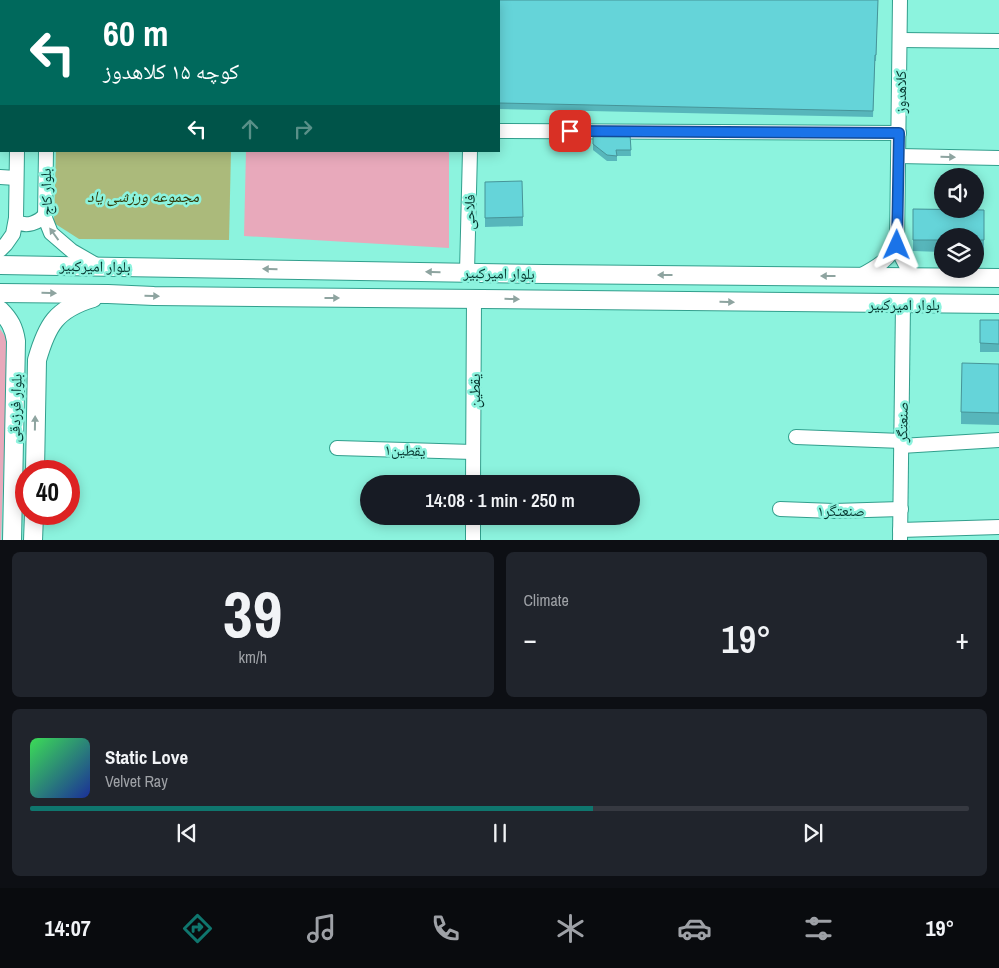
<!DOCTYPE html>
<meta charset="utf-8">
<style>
:root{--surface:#171b24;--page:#20242c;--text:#f1f3f6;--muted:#9ea1a6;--line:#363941;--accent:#0f766e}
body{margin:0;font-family:"Archivo Narrow","Noto Naskh Arabic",sans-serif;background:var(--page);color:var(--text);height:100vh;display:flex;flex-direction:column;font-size:19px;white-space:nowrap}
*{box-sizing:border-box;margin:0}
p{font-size:16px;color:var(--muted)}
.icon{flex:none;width:28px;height:28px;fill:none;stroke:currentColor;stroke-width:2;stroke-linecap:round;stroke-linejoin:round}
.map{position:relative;height:540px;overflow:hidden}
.side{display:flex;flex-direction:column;gap:12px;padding:12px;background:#0d0f14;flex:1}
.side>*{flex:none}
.top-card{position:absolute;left:0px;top:0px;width:500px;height:152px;box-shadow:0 2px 12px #0003;background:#00695c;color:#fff;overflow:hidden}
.fabs{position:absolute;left:934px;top:168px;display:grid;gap:10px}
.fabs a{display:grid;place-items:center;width:50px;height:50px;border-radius:50%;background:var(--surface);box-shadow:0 2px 12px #0003;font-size:25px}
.speed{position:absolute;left:15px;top:460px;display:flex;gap:10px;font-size:25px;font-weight:700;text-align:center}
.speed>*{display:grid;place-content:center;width:65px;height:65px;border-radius:50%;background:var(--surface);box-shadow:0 2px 12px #0003;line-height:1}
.speed .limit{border:8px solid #d22;background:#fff;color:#111}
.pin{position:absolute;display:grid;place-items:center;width:42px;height:42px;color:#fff;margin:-21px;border-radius:10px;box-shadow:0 2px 8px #0006}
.me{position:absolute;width:55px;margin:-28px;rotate:1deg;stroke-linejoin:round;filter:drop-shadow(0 0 4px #0008)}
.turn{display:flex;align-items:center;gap:18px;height:105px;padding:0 20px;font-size:22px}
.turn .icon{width:65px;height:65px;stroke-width:2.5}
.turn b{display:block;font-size:35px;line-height:42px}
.lanes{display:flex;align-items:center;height:48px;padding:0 20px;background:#0003;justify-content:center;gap:25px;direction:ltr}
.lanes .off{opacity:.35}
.big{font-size:38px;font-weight:600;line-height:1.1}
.side .widget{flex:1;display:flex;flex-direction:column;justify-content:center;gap:8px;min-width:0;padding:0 18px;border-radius:8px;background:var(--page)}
.side .dial{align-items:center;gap:0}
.dial b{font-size:65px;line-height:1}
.song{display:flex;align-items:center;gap:15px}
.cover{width:60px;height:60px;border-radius:8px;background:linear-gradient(135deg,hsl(130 70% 55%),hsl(230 70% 35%))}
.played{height:5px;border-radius:2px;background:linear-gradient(90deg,var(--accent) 60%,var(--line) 60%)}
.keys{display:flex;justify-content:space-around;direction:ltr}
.heat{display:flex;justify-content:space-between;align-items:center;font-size:28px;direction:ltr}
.side .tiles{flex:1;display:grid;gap:12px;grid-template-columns:1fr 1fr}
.widget:last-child{grid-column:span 2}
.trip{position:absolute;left:360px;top:475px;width:280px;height:50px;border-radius:25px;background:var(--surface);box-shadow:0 2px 12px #0003;font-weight:600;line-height:50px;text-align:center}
.dock{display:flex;height:80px;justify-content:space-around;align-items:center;background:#090b0e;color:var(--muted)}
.dock .icon{width:35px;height:35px}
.dock .selected{color:var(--accent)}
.dock b{font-size:22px;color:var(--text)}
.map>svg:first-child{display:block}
</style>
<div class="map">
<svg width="999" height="541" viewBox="0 0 999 541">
<rect width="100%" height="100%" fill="#8cf3de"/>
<g fill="#e8a9bb">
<rect x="248" y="0" width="202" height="1"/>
<polygon points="246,151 449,151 449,248 244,236"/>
<polygon points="0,329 5,336 8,345 1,541 0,540"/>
</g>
<polygon fill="#abba7b" points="56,151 231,151 229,240 79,239 54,223"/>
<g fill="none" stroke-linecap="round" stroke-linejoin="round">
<defs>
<g id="minor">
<path d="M900 0 897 245C901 257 906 267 914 277"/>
<polyline points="22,1 22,0"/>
<polyline points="49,1 49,0"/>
<polyline points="470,1 470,0"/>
<polyline points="900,40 999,41"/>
<polyline points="0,84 1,84"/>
<polyline points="499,131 899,133"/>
<polyline points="46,151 45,218 51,233 72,251 98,266"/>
<polyline points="899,156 999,158"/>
<polyline points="0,177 16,178"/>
<path d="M16 218 17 222C27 227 38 223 45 215"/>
<polyline points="0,250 6,244 13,234 16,218 17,151"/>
<polyline points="467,272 470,151"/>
<path d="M860 276C877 267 887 261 897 245"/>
<polyline points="796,437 902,441"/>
<polyline points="901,446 999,440"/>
<polyline points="337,448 473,452"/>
<polyline points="473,484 474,299"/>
<polyline points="780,509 834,511 901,509"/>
<polyline points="900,530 999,527"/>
<polyline points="473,541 473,516"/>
<polyline points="900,541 903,304"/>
</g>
<g id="major">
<polyline points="0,265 544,274 999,278"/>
<polyline points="0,293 108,294 154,296 999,304"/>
<path d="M0 310C10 320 14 328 16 341L12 541"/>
<path d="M35 471 37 360C47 325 56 309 93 298"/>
<polyline points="33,541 34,514"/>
</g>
</defs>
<use href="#minor" stroke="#329f8d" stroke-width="16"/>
<use href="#major" stroke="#329f8d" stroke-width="20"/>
<use href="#minor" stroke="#fff" stroke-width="14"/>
<use href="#major" stroke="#fff" stroke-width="18"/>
</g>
<g fill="#57b6bb">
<polygon points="878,0 876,61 875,61 873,117 499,109 499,1"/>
<polygon points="630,134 631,156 617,156 617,161 607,161 593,150 593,135"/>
<polygon points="485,182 523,217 523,226 485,227"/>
<polygon points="913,209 984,210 984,252 975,252 975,236 942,236 942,252 913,251"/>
<polygon points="999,320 999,352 980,352 980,343"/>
<polygon points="999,364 999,425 961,424 961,412"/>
</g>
<g fill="#65d4d9" stroke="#479498">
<rect x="144" y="0" width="79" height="1"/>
<polygon points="485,0 878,0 876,55 875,55 873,111 499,103 499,1 485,1"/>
<polygon points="630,134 631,150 616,150 617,156 607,155 593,144 593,135"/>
<polygon points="522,181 523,217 485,218 485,182"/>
<polygon points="913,209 984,210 984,240 975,240 975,236 942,236 942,240 913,240"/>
<polygon points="980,320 999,320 999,344 980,343"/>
<polygon points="962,363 999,364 999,413 961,412"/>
</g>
<defs><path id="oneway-solid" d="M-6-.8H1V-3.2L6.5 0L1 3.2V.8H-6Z" transform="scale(1.25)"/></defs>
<g fill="#8ea4a0">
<use href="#oneway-solid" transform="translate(948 157) rotate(1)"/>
<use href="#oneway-solid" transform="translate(54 234) rotate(-126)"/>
<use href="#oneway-solid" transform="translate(270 269) rotate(-179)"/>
<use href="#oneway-solid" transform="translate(433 272) rotate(-179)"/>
<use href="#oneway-solid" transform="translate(665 275) rotate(-180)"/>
<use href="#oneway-solid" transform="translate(828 276) rotate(-180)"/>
<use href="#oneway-solid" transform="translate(49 293) rotate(1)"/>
<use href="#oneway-solid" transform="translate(152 296) rotate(2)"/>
<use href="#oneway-solid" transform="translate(332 298)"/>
<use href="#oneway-solid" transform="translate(512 299) rotate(1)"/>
<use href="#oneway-solid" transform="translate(727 302) rotate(1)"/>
<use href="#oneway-solid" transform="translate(35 423) rotate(-89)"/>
</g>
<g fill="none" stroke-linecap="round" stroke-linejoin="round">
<defs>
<polyline id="route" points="570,131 899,133 897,245"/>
</defs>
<use href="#route" stroke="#114b97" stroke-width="12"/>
<use href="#route" stroke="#1a73e8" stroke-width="9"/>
</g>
<g text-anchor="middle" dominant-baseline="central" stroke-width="5" stroke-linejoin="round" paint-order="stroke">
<g font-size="15" fill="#04342d" stroke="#8cf3de">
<text transform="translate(900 92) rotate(-90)">کلاهدوز</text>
<text transform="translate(46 192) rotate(-92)">بلوار کاج</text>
<text transform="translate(469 212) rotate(-89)">فلاحی</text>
<text transform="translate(95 266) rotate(1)">بلوار امیرکبیر</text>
<text transform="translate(499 273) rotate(1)">بلوار امیرکبیر</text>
<text x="904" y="304">بلوار امیرکبیر</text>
<text transform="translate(474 391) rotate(-90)">یقطین</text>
<text transform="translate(15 408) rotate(-88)">بلوار فرزدقی</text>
<text transform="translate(902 422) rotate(-89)">صنعتگر</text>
<text transform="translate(405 450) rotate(2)">یقطین۱</text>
<text x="841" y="510">صنعتگر۱</text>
</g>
<g font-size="16" font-style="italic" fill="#323b0a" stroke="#8cf3de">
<text x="143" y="196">مجموعه ورزشی یاد</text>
</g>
</g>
</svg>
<div class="fabs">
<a><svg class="icon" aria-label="sound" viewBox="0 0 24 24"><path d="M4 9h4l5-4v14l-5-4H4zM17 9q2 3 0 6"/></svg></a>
<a><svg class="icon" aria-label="layers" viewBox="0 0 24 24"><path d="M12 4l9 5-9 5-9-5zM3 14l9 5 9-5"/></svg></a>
</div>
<div class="speed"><div class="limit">40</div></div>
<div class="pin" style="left:570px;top:131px;background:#d93025"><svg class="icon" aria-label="arrive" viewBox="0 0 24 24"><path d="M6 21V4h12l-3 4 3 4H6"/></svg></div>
<svg class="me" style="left:897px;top:245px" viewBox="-20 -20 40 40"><path d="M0-17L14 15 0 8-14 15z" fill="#1a73e8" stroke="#fff" stroke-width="4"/></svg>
<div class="trip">14:08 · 1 min · 250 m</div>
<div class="top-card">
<div class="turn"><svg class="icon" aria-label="left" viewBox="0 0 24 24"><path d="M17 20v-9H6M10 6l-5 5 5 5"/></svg><div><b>60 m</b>کوچه ۱۵ کلاهدوز</div></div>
<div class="lanes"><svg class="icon" aria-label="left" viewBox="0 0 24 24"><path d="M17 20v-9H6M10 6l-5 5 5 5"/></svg><svg class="icon off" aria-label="ahead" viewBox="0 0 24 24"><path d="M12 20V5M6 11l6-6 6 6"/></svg><svg class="icon off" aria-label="right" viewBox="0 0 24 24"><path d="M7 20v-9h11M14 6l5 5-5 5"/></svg></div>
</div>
</div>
<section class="side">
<div class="tiles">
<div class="widget dial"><b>39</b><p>km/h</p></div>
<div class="widget"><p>Climate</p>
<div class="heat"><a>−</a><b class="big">19°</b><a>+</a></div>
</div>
<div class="widget">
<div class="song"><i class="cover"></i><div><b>Static Love</b><p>Velvet Ray</p></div></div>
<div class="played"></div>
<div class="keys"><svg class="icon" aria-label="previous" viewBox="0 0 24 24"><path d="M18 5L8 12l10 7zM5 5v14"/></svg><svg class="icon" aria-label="pause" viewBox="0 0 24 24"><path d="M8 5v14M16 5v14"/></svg><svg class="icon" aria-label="next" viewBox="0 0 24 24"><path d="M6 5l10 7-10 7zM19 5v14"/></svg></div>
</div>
</div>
</section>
<nav class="dock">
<b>14:07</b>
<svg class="icon selected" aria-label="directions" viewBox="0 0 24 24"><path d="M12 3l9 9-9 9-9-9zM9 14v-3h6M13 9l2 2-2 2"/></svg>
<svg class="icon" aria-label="music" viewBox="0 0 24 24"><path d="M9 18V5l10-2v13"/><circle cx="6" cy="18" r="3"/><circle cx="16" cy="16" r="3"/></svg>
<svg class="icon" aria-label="phone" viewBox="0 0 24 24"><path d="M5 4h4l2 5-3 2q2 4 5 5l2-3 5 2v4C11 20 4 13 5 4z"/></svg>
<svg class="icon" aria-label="climate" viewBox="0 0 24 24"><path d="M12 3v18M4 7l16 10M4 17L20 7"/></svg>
<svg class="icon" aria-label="car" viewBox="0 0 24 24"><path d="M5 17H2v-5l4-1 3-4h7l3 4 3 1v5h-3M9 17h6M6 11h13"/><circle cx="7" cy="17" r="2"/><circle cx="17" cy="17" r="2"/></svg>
<svg class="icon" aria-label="filters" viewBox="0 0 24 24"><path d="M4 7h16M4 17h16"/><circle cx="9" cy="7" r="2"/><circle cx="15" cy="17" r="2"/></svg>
<b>19°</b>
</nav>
